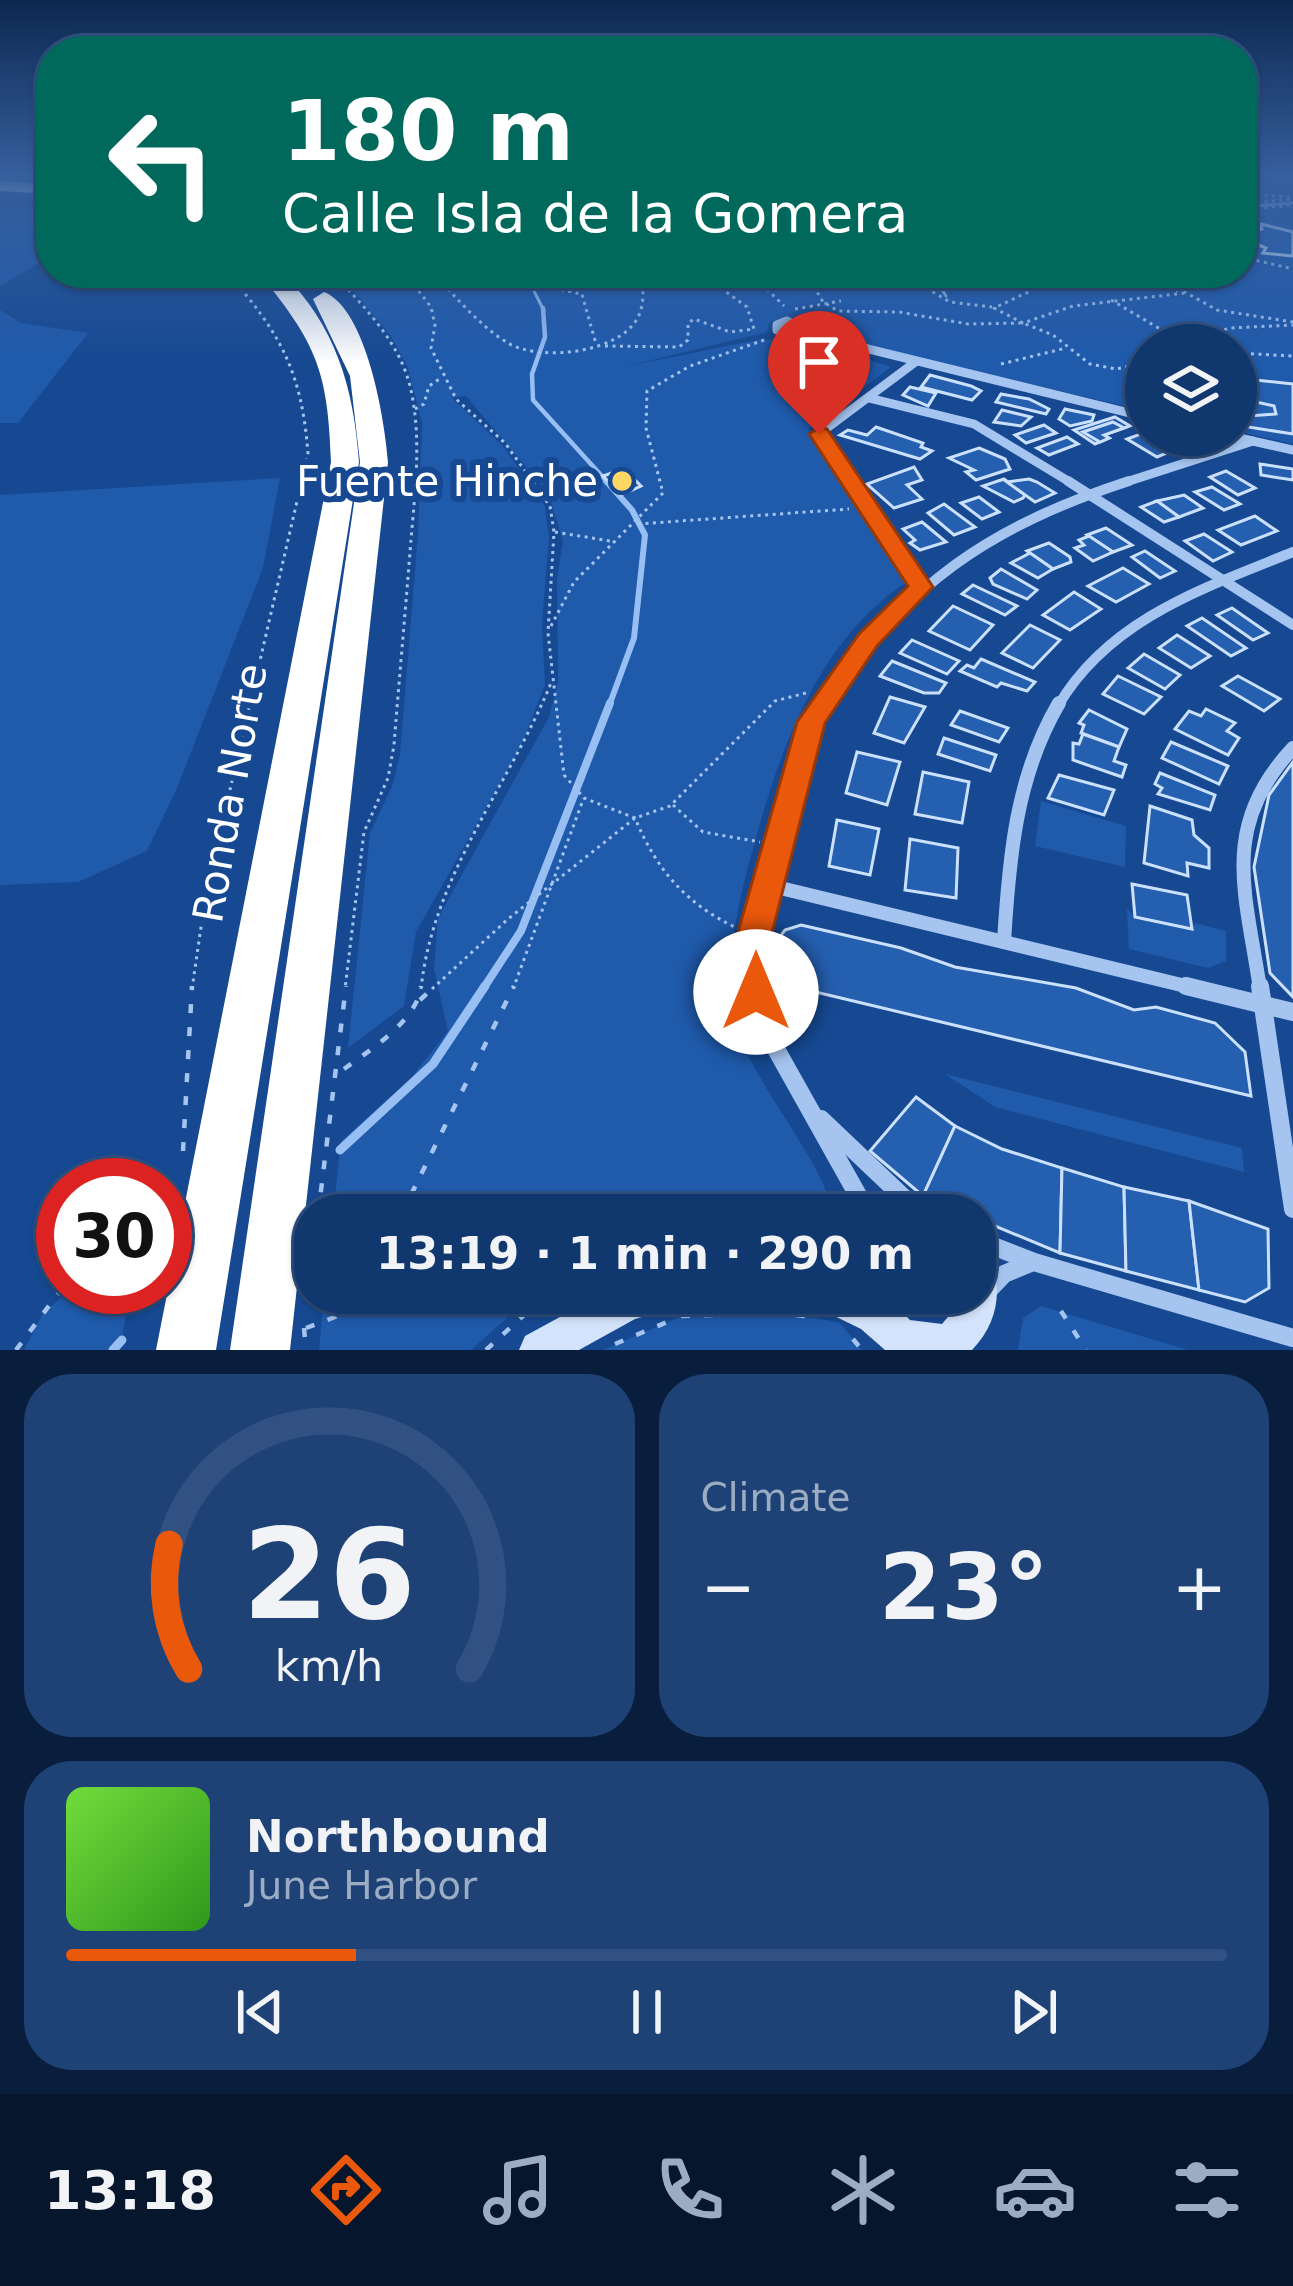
<!DOCTYPE html>
<meta charset="utf-8">
<style>
:root{--surface:#10376e;--page:#1e4276;--text:#f1f3f6;--muted:#9cacc2;--line:#305181;--accent:#ea580c}
body{margin:0;font-family:"DejaVu Sans",sans-serif;background:var(--page);color:var(--text);height:100vh;display:flex;flex-direction:column;font-size:45px;white-space:nowrap}
*{box-sizing:border-box;margin:0}
p{font-size:39px;color:var(--muted)}
.icon{flex:none;width:66px;height:66px;fill:none;stroke:currentColor;stroke-width:2;stroke-linecap:round;stroke-linejoin:round}
.map{position:relative;height:1350px;overflow:hidden}
.details{display:flex;flex-direction:column;gap:24px;padding:24px;background:#091e3c;flex:1}
.details>*{flex:none}
.banner{position:absolute;left:36px;top:36px;width:1221px;height:252px;border-radius:48px;box-shadow:0 3px 9px #0004,0 0 0 3px var(--line);background:#00695c;color:#fff;overflow:hidden}
.tools{position:absolute;left:1125px;top:324px;display:grid;gap:24px}
.tools a{display:grid;place-items:center;width:132px;height:132px;border-radius:50%;background:var(--surface);box-shadow:0 3px 9px #0004,0 0 0 3px var(--line);font-size:60px}
.speed{position:absolute;left:36px;top:1158px;display:flex;gap:24px;font-size:60px;font-weight:700;text-align:center}
.speed>*{display:grid;place-content:center;width:156px;height:156px;border-radius:50%;background:var(--surface);box-shadow:0 3px 9px #0004,0 0 0 3px var(--line);line-height:1}
.speed .limit{border:18px solid #d22;background:#fff;color:#111}
.pin{position:absolute;display:grid;place-items:center;width:102px;height:102px;color:#fff;margin:-123px -51px;border-radius:50% 50% 50% 0;rotate:-45deg;box-shadow:0 0 12px #0007}
.pin .icon{rotate:45deg}
.me{position:absolute;width:132px;margin:-66px;rotate:0deg;stroke-linejoin:round;filter:drop-shadow(0 0 9px #0008)}
.turn{display:flex;align-items:center;gap:42px;height:252px;padding:0 48px;font-size:54px}
.turn .icon{width:156px;height:156px;stroke-width:2.5}
.turn b{display:block;font-size:84px;line-height:102px}
.big{font-size:90px;font-weight:800;line-height:1.1}
.details .tile{flex:1;display:flex;flex-direction:column;justify-content:center;gap:18px;min-width:0;padding:0 42px;border-radius:48px;background:var(--page)}
.details .dial{align-items:center;gap:0}
.dial svg{height:312px;overflow:visible;fill:none;stroke:var(--line);stroke-width:7;stroke-linecap:round;text-anchor:middle}
.dial text{fill:var(--text);stroke:none}
.song{display:flex;align-items:center;gap:36px}
.cover{width:144px;height:144px;border-radius:18px;background:linear-gradient(135deg,hsl(100 70% 55%),hsl(110 70% 35%))}
.played{height:12px;border-radius:6px;background:linear-gradient(90deg,var(--accent) 25%,var(--line) 25%)}
.keys{display:flex;justify-content:space-around;direction:ltr}
.heat{display:flex;justify-content:space-between;align-items:center;font-size:66px;direction:ltr}
.details .tiles{flex:1;display:grid;gap:24px;grid-template-columns:1fr 1fr}
.tile:last-child{grid-column:span 2}
.trip{position:absolute;left:294px;top:1194px;width:702px;height:120px;border-radius:48px;background:var(--surface);box-shadow:0 3px 9px #0004,0 0 0 3px var(--line);font-weight:800;line-height:120px;text-align:center}
.tab-bar{display:flex;height:192px;justify-content:space-around;align-items:center;background:#06162c;color:var(--muted)}
.tab-bar .icon{width:84px;height:84px}
.tab-bar .selected{color:var(--accent)}
.tab-bar b{font-size:54px;color:var(--text)}
.map>svg:first-child{display:block}
</style>
<div class="map">
<svg width="1293" height="1350" viewBox="0 0 1293 1350">
<rect width="100%" height="100%" fill="#164992"/>
<g fill="#1f5aab">
<path d="M1242 174H1293V444L1236 431V345H1146V411L819 335C804 318 791 318 770 322L767 332 628 366 757 340 800 338 891 367 808 429 910 580C820 637 782 744 755 841 737 908 720 970 741 1038 755 1084 836 1180 831 1215H333L341 1141 411 1078 448 1031 434 969 438 918 549 717 558 682 557 579 563 541 548 493 466 396 452 398 503 446 545 506 549 537 542 624 545 685 521 746 416 932 404 1006 348 1048 370 833 393 784 400 754 418 533 422 424 408 368 391 336 338 273H1242Z"/>
<polygon points="0,207 51,210 51,256 0,286"/>
<polygon points="0,310 21,323 88,333 18,423 0,423"/>
<polygon points="280,478 263,568 177,788 147,851 78,882 0,885 0,495"/>
<polygon points="1041,801 1126,826 1125,867 1035,846"/>
<polygon points="1127,909 1136,917 1192,929 1195,923 1226,931 1226,961 1208,968 1129,949"/>
<polygon points="945,1074 1242,1148 1244,1172 995,1107"/>
<polygon points="74,1287 131,1287 120,1350 24,1350 43,1313"/>
<polygon points="324,1293 535,1293 471,1350 319,1350"/>
<polygon points="1041,1306 1188,1350 1018,1350 1023,1318"/>
<polygon points="781,1313 839,1322 862,1350 603,1350 682,1316"/>
</g>
<g fill="none" stroke-linecap="round" stroke-linejoin="round">
<g stroke="#97bff3" stroke-width="3">
<polyline points="1242,207 1293,203"/>
<polyline points="525,273 544,311"/>
<polyline points="940,273 938,283 946,296"/>
</g>
<polyline stroke="#97bff3" stroke-width="4.5" points="543,308 545,337 532,374 533,400 609,484"/>
<polyline stroke="#97bff3" stroke-width="6" points="606,481 632,510 645,535 634,638 609,706"/>
<polyline stroke="#97bff3" stroke-width="8" points="483,989 521,931 610,703"/>
<g stroke="#97bff3" stroke-width="9">
<polyline points="340,1150 433,1064 485,986"/>
<polyline points="113,1350 122,1340"/>
</g>
</g>
<g fill="#255fb0" stroke="#cbe0fc" stroke-width="3">
<polygon points="1261,224 1293,232 1293,256 1263,253 1266,248 1254,243 1253,232 1262,229"/>
<polygon points="930,375 971,386 981,391 972,400 921,387"/>
<polygon points="1236,378 1293,384 1293,434 1236,425"/>
<polygon points="910,387 936,393 928,406 903,395"/>
<polygon points="1001,394 1029,399 1049,409 1046,414 996,402"/>
<polygon points="1247,400 1274,406 1276,414 1236,417 1236,405 1249,407"/>
<polygon points="1065,409 1094,415 1092,421 1070,426 1059,419"/>
<polygon points="1002,410 1031,417 1021,426 994,422"/>
<polygon points="1115,417 1130,426 1104,435 1109,438 1095,444 1074,430"/>
<polygon points="1113,422 1124,428 1104,435 1109,438 1100,442 1083,432"/>
<polygon points="1044,425 1056,433 1026,443 1015,435"/>
<polygon points="876,427 923,443 921,447 932,451 920,459 840,435 848,430 867,435"/>
<polygon points="1146,432 1163,435 1152,440 1174,450 1157,457 1127,439"/>
<polygon points="1067,437 1078,444 1049,455 1037,448"/>
<polygon points="979,448 1005,459 1010,469 976,480 966,472 974,470 949,458"/>
<polygon points="1260,464 1293,469 1293,480 1261,475"/>
<polygon points="914,467 922,480 907,485 922,499 894,508 867,484"/>
<polygon points="624,469 641,486 621,495 603,476"/>
<polygon points="1226,471 1255,488 1238,495 1210,477"/>
<polygon points="1004,479 1025,495 1023,498 1014,502 983,486"/>
<polygon points="1029,479 1037,482 1055,493 1035,502 1007,482"/>
<polygon points="1212,487 1240,504 1224,510 1195,492"/>
<polygon points="1184,495 1203,508 1179,517 1157,501"/>
<polygon points="979,497 999,512 982,519 961,503"/>
<polygon points="1157,501 1179,517 1164,522 1141,507"/>
<polygon points="944,504 975,527 954,535 928,513"/>
<polygon points="1255,516 1277,531 1241,545 1218,530"/>
<polygon points="922,522 946,542 920,550 910,543 915,540 903,529"/>
<polygon points="1106,528 1132,545 1113,552 1087,535"/>
<polygon points="1204,534 1232,552 1213,561 1185,541"/>
<polygon points="1089,536 1113,552 1093,561 1075,548 1084,545 1079,540"/>
<polygon points="1049,543 1070,557 1071,562 1053,569 1027,551"/>
<polygon points="1145,551 1175,571 1160,578 1132,557"/>
<polygon points="1030,553 1053,569 1038,578 1011,563"/>
<polygon points="1123,568 1149,584 1116,602 1088,586"/>
<polygon points="1001,569 1037,590 1027,599 993,584 990,578"/>
<polygon points="973,585 1017,606 1005,615 962,594"/>
<polygon points="1074,592 1101,609 1070,630 1043,615"/>
<polygon points="953,606 993,625 970,650 929,631"/>
<polygon points="1232,608 1268,633 1253,640 1217,615"/>
<polygon points="1202,618 1246,648 1231,656 1187,626"/>
<polygon points="1030,625 1060,640 1033,668 1002,653"/>
<polygon points="1177,635 1210,656 1191,668 1159,648"/>
<polygon points="912,640 959,661 947,674 900,653"/>
<polygon points="1144,654 1180,675 1165,689 1128,668"/>
<polygon points="981,659 1035,682 1027,691 1001,683 997,687 960,671 967,665 974,668"/>
<polygon points="892,661 946,683 939,693 924,693 880,676"/>
<polygon points="1118,676 1161,697 1144,714 1103,694"/>
<polygon points="1238,676 1280,699 1264,711 1222,686"/>
<polygon points="890,697 925,707 904,743 874,733"/>
<polygon points="1206,709 1235,723 1227,731 1239,738 1228,755 1175,729 1189,711 1201,716"/>
<polygon points="1089,710 1127,729 1119,747 1081,733 1084,725 1079,723"/>
<polygon points="960,711 1008,728 999,742 951,725"/>
<polygon points="1083,734 1119,747 1114,761 1126,765 1122,777 1073,760 1073,743 1079,744"/>
<polygon points="944,738 996,755 990,771 938,754"/>
<polygon points="1171,742 1228,766 1219,784 1162,758"/>
<polygon points="857,752 900,762 887,805 846,793"/>
<polygon points="1293,762 1293,997 1270,973 1254,867 1269,795"/>
<polygon points="923,772 969,782 962,823 915,814"/>
<polygon points="1160,773 1215,795 1210,810 1158,794 1162,788 1155,784"/>
<polygon points="1059,775 1114,790 1104,815 1048,798"/>
<polygon points="1150,806 1192,820 1194,835 1209,848 1209,868 1187,863 1188,876 1144,863"/>
<polygon points="837,820 879,829 870,875 829,866"/>
<polygon points="910,839 958,848 956,898 905,890"/>
<polygon points="1132,884 1187,895 1192,929 1135,917"/>
<polygon points="801,925 901,948 955,967 1076,988 1134,1010 1156,1007 1215,1023 1245,1052 1251,1096 778,983 779,938 785,930"/>
<polygon points="916,1097 955,1126 923,1196 870,1151"/>
<polygon points="955,1126 1002,1149 1062,1168 1060,1253 923,1196"/>
<polygon points="1062,1168 1124,1187 1126,1271 1060,1253"/>
<polygon points="1124,1187 1189,1201 1199,1290 1126,1271"/>
<polygon points="1189,1201 1268,1229 1269,1288 1245,1302 1199,1290"/>
</g>
<g fill="none" stroke-linecap="round" stroke-linejoin="round">
<g stroke="#a5c5f0" stroke-width="3" stroke-dasharray="3 4.5" stroke-linecap="butt">
<polyline points="1287,174 1293,175"/>
<polyline points="1242,175 1251,174"/>
<polyline points="1242,194 1293,197"/>
<polyline points="1242,204 1293,199"/>
<polyline points="1242,210 1293,205"/>
<polyline points="1242,257 1293,269"/>
<path d="M333 273C363 306 399 341 410 386 423 439 414 499 410 552 405 616 399 681 394 745L388 778 364 832 345 989"/>
<path d="M405 273 431 307 435 325 431 348 456 399 505 443 550 506 554 532 548 633 564 775 584 798 635 818C657 871 687 905 739 929"/>
<path d="M432 273C456 296 479 326 508 343 540 362 618 353 637 319 645 305 643 289 642 273"/>
<polyline points="511,273 508,278 581,294"/>
<polyline points="576,273 596,344"/>
<polyline points="751,273 784,306"/>
<polyline points="806,273 823,302 838,311 899,312 968,324 1023,323 1053,335 1090,364 1116,369 1146,363"/>
<polyline points="900,273 950,302 992,307"/>
<polyline points="1069,273 994,308 1023,323 1073,306 1185,293"/>
<polyline points="1119,273 1178,291"/>
<polyline points="1151,273 1217,310 1293,322"/>
<polyline points="1111,300 1167,333 1213,345"/>
<polyline points="795,309 841,301"/>
<polyline points="1174,345 1230,328 1293,325"/>
<polyline points="605,346 679,347 688,340 688,323 694,319 730,332 754,329 747,307 700,273"/>
<polyline points="1236,353 1293,356"/>
<polyline points="1001,364 1066,348"/>
<polyline points="415,409 424,404 429,386 441,378"/>
<polyline points="638,524 849,509"/>
<polyline points="555,532 610,541"/>
<polyline points="551,626 574,582 663,493 646,428 647,391 690,366 767,339"/>
<polyline points="673,805 703,832 760,842"/>
<path d="M192 989 206 893 308 454C302 373 281 333 227 273"/>
<path d="M421 989C433 875 509 786 551 683"/>
<polyline points="432,989 508,919 635,818 670,806 775,701 810,692"/>
<polyline points="513,989 583,800"/>
</g>
<g stroke="#a5c5f0" stroke-width="4.5" stroke-dasharray="9 14" stroke-linecap="butt">
<polyline points="420,1000 435,986"/>
<path d="M344 1069C370 1050 418 1020 421 986"/>
<polyline points="183,1151 192,986"/>
<polyline points="318,1215 346,986"/>
<polyline points="401,1215 514,986"/>
<polyline points="308,1300 315,1240"/>
<polyline points="1061,1311 1086,1350"/>
<polyline points="681,1316 781,1313 809,1317"/>
<polyline points="304,1328 306,1350"/>
<polyline points="306,1328 335,1317 357,1293"/>
<polyline points="853,1339 862,1350"/>
<polyline points="615,1344 667,1322"/>
<polyline points="16,1350 63,1287"/>
<polyline points="486,1350 548,1293"/>
</g>
<g stroke="#a5c5f0" stroke-width="9">
<polygon points="787,321 807,330 793,335 777,330 777,325"/>
<polyline points="803,333 1146,417"/>
<polyline points="869,398 974,424 1073,484"/>
<polyline points="1226,435 1293,450"/>
<polyline points="852,484 819,434 914,363"/>
<polyline points="1120,484 1253,441"/>
</g>
<g stroke="#a5c5f0" stroke-width="10">
<polyline points="850,481 921,587"/>
<polyline points="1068,481 1293,625"/>
<path d="M822 706C907 584 988 527 1129 481"/>
<path d="M1058 706C1109 619 1204 588 1293 552"/>
</g>
<g stroke="#a5c5f0" stroke-width="14">
<polyline points="768,885 1198,989"/>
<path d="M1004 942C1009 858 1016 776 1059 703"/>
<polyline points="755,989 749,957 811,722 824,703"/>
<path d="M1260 989C1246 893 1219 827 1293 748"/>
</g>
<g stroke="#a5c5f0" stroke-width="18">
<polyline points="755,986 763,1026 869,1215"/>
<polyline points="1186,986 1293,1012"/>
<polyline points="1260,986 1293,1209"/>
<polyline points="821,1119 922,1215"/>
<polyline points="975,1239 1034,1262 1293,1338"/>
<polyline points="986,1293 1004,1274 1033,1262"/>
</g>
<g fill="#d3e3fb" fill-rule="evenodd">
<polygon points="894,1196 922,1196 935,1202 941,1215 875,1215 881,1202"/>
<path d="M975 1248 989 1253C1003 1288 999 1322 972 1350H885L861 1329 816 1307 810 1293H883L910 1320 942 1324 957 1306 959 1293H975Z"/>
<polygon points="604,1293 681,1293 675,1307 635,1319 579,1350 519,1350 525,1336"/>
</g>
<g fill="#fff" fill-rule="evenodd">
<polygon points="0,181 51,184 51,194 0,191"/>
<path d="M259 273H282C336 325 354 389 359 462L216 1350H156L331 462C328 370 316 343 259 273Z"/>
<path d="M324 292C367 309 385 421 388 462L290 1350H230L360 462 350 376 313 299Z"/>
</g>
</g>
<linearGradient id="sky" x2="0" y2="1"><stop stop-color="#0c2850"/><stop offset="0.48" stop-color="#365f9d"/><stop offset="1" stop-color="#365f9d" stop-opacity="0"/></linearGradient>
<rect width="1293" height="363" fill="url(#sky)"/>
<polygon fill="#ea580c" stroke="#983908" stroke-width="3" points="819,428 827,429 933,587 877,646 825,723 766,957 774,992 768,1003 756,1008 743,1003 731,957 797,722 859,634 908,586 809,434"/>
<circle fill="#ffd764" stroke="#164992" stroke-width="4.5" cx="622" cy="481" r="12"/>
<g text-anchor="middle" dominant-baseline="central" stroke-width="12" stroke-linejoin="round" paint-order="stroke">
<g font-size="42" fill="#fff" stroke="#164992" text-anchor="end">
<text x="598" y="481">Fuente Hinche</text>
</g>
<g font-size="42" fill="#fff" stroke="#164992">
<text transform="translate(230 793) rotate(-80)">Ronda Norte</text>
</g>
</g>
</svg>
<div class="tools">
<a><svg class="icon" aria-label="layers" viewBox="0 0 24 24"><path d="M12 4l9 5-9 5-9-5zM3 14l9 5 9-5"/></svg></a>
</div>
<div class="speed"><div class="limit">30</div></div>
<div class="pin" style="left:819px;top:434px;background:#d93025"><svg class="icon" aria-label="arrive" viewBox="0 0 24 24"><path d="M6 21V4h12l-3 4 3 4H6"/></svg></div>
<svg class="me" style="left:756px;top:992px" viewBox="-20 -20 40 40"><circle r="19" fill="#fff"/><path d="M0-13L10 11 0 6-10 11z" fill="#ea580c"/></svg>
<div class="trip">13:19 · 1 min · 290 m</div>
<div class="banner">
<div class="turn"><svg class="icon" aria-label="left" viewBox="0 0 24 24"><path d="M17 20v-9H6M10 6l-5 5 5 5"/></svg><div><b>180 m</b>Calle Isla de la Gomera</div></div>
</div>
</div>
<section class="details">
<div class="tiles">
<div class="tile dial"><svg viewBox="0 0 100 80">
<path d="M14 69A42 42 0 1 1 86 69"/>
<path d="M14 69A42 42 0 0 1 9 37" stroke="#ea580c"/>
<text x="50" y="56" font-size="32" font-weight="700">26</text>
<text x="50" y="72" font-size="11">km/h</text>
</svg></div>
<div class="tile"><p>Climate</p>
<div class="heat"><a>−</a><b class="big">23°</b><a>+</a></div>
</div>
<div class="tile">
<div class="song"><i class="cover"></i><div><b>Northbound</b><p>June Harbor</p></div></div>
<div class="played"></div>
<div class="keys"><svg class="icon" aria-label="previous" viewBox="0 0 24 24"><path d="M18 5L8 12l10 7zM5 5v14"/></svg><svg class="icon" aria-label="pause" viewBox="0 0 24 24"><path d="M8 5v14M16 5v14"/></svg><svg class="icon" aria-label="next" viewBox="0 0 24 24"><path d="M6 5l10 7-10 7zM19 5v14"/></svg></div>
</div>
</div>
</section>
<nav class="tab-bar">
<b>13:18</b>
<svg class="icon selected" aria-label="directions" viewBox="0 0 24 24"><path d="M12 3l9 9-9 9-9-9zM9 14v-3h6M13 9l2 2-2 2"/></svg>
<svg class="icon" aria-label="music" viewBox="0 0 24 24"><path d="M9 18V5l10-2v13"/><circle cx="6" cy="18" r="3"/><circle cx="16" cy="16" r="3"/></svg>
<svg class="icon" aria-label="phone" viewBox="0 0 24 24"><path d="M5 4h4l2 5-3 2q2 4 5 5l2-3 5 2v4C11 20 4 13 5 4z"/></svg>
<svg class="icon" aria-label="climate" viewBox="0 0 24 24"><path d="M12 3v18M4 7l16 10M4 17L20 7"/></svg>
<svg class="icon" aria-label="car" viewBox="0 0 24 24"><path d="M5 17H2v-5l4-1 3-4h7l3 4 3 1v5h-3M9 17h6M6 11h13"/><circle cx="7" cy="17" r="2"/><circle cx="17" cy="17" r="2"/></svg>
<svg class="icon" aria-label="filters" viewBox="0 0 24 24"><path d="M4 7h16M4 17h16"/><circle cx="9" cy="7" r="2"/><circle cx="15" cy="17" r="2"/></svg>
</nav>
